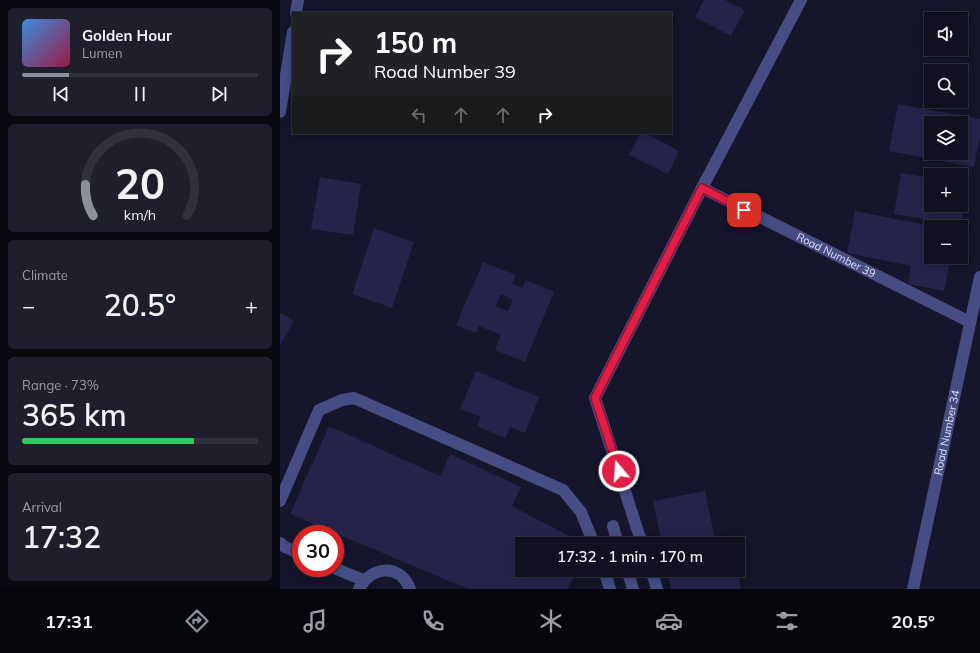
<!DOCTYPE html>
<meta charset="utf-8">
<style>
:root{--surface:#101020;--page:#1e1e2d;--text:#f1f3f6;--muted:#9c9da5;--line:#30303e;--accent:#8c9099}
body{margin:0;font-family:Mulish,sans-serif;background:var(--page);color:var(--text);height:100vh;display:flex;flex-direction:column;font-size:15px;white-space:nowrap}
*{box-sizing:border-box;margin:0}
p{font-size:13px;color:var(--muted)}
.icon{flex:none;width:22px;height:22px;fill:none;stroke:currentColor;stroke-width:2;stroke-linecap:round;stroke-linejoin:round}
.map{position:relative;flex:1;overflow:hidden}
.sheet{display:flex;flex-direction:column;gap:8px;padding:8px;background:#090912;width:280px}
.sheet>*{flex:none}
.top-card{position:absolute;left:12px;top:12px;width:380px;height:122px;border-radius:0px;box-shadow:0 2px 10px #0003,0 0 0 1px var(--line);background:#202124;color:#fff;overflow:hidden}
.buttons{position:absolute;left:644px;top:12px;display:grid;gap:8px}
.buttons a{display:grid;place-items:center;width:44px;height:44px;border-radius:0px;background:var(--surface);box-shadow:0 2px 10px #0003,0 0 0 1px var(--line);font-size:20px}
.speed{position:absolute;left:12px;top:525px;display:flex;gap:8px;font-size:20px;font-weight:700;text-align:center}
.speed>*{display:grid;place-content:center;width:52px;height:52px;border-radius:50%;background:var(--surface);box-shadow:0 2px 10px #0003,0 0 0 1px var(--line);line-height:1}
.speed .limit{border:6px solid #d22;background:#fff;color:#111}
.pin{position:absolute;display:grid;place-items:center;width:34px;height:34px;color:#fff;margin:-17px;border-radius:8px;box-shadow:0 2px 6px #0006}
.me{position:absolute;width:44px;margin:-22px;rotate:342deg;stroke-linejoin:round;filter:drop-shadow(0 0 3px #0008)}
.turn{display:flex;align-items:center;gap:14px;height:84px;padding:0 16px;font-size:18px}
.turn .icon{width:52px;height:52px;stroke-width:2.5}
.turn b{display:block;font-size:28px;line-height:34px}
.lanes{display:flex;align-items:center;height:38px;padding:0 16px;background:#0003;justify-content:center;gap:20px;direction:ltr}
.lanes .off{opacity:.35}
.big{font-size:30px;font-weight:600;line-height:1.1}
.sheet .tile{flex:1;display:flex;flex-direction:column;justify-content:center;gap:6px;min-width:0;padding:0 14px;border-radius:6px;background:var(--page)}
.sheet .dial{align-items:center;gap:0}
.dial svg{height:104px;overflow:visible;fill:none;stroke:var(--line);stroke-width:7;stroke-linecap:round;text-anchor:middle}
.dial text{fill:var(--text);stroke:none}
.song{display:flex;align-items:center;gap:12px}
.cover{width:48px;height:48px;border-radius:6px;background:linear-gradient(135deg,hsl(210 70% 55%),hsl(340 70% 35%))}
.played{height:4px;border-radius:2px;background:linear-gradient(90deg,var(--accent) 20%,var(--line) 20%)}
.keys{display:flex;justify-content:space-around;direction:ltr}
.heat{display:flex;justify-content:space-between;align-items:center;font-size:22px;direction:ltr}
.charge{height:6px;border-radius:3px;background:linear-gradient(90deg,#34c759 73%,var(--line) 0)}
.trip{position:absolute;left:235px;top:537px;width:230px;height:40px;border-radius:0px;background:var(--surface);box-shadow:0 2px 10px #0003,0 0 0 1px var(--line);font-weight:600;line-height:40px;text-align:center}
.dock{display:flex;height:64px;justify-content:space-around;align-items:center;background:#06060d;color:var(--muted)}
.dock .icon{width:28px;height:28px}
.dock .selected{color:var(--accent)}
.dock b{font-size:18px;color:var(--text)}
main{display:flex;flex:1;min-height:0}
.map>svg:first-child{display:block}
</style>
<main>
<section class="sheet">
<div class="tile">
<div class="song"><i class="cover"></i><div><b>Golden Hour</b><p>Lumen</p></div></div>
<div class="played"></div>
<div class="keys"><svg class="icon" aria-label="previous" viewBox="0 0 24 24"><path d="M18 5L8 12l10 7zM5 5v14"/></svg><svg class="icon" aria-label="pause" viewBox="0 0 24 24"><path d="M8 5v14M16 5v14"/></svg><svg class="icon" aria-label="next" viewBox="0 0 24 24"><path d="M6 5l10 7-10 7zM19 5v14"/></svg></div>
</div>
<div class="tile dial"><svg viewBox="0 0 100 80">
<path d="M14 69A42 42 0 1 1 86 69"/>
<path d="M14 69A42 42 0 0 1 8 45" stroke="#8c9099"/>
<text x="50" y="56" font-size="32" font-weight="700">20</text>
<text x="50" y="72" font-size="11">km/h</text>
</svg></div>
<div class="tile"><p>Climate</p>
<div class="heat"><a>−</a><b class="big">20.5°</b><a>+</a></div>
</div>
<div class="tile"><p>Range · 73%</p><b class="big">365 km</b><div class="charge"></div></div>
<div class="tile"><p>Arrival</p><b class="big">17:32</b></div>
</section>
<div class="map">
<svg width="700" height="589" viewBox="0 0 700 589">
<rect width="100%" height="100%" fill="#15152b"/>
<g fill="#24234a" fill-rule="evenodd">
<polygon points="424,0 445,0 465,10 451,36 415,17"/>
<path d="M618 104 700 119V137L694 167 609 151ZM651 123H681V153H651Z"/>
<polygon points="360,133 365,133 399,151 388,174 349,155"/>
<polygon points="621,173 651,178 651,205 681,205 681,183 688,184 681,225 614,214"/>
<polygon points="40,177 81,184 73,235 31,229"/>
<polygon points="575,211 651,226 651,257 671,257 664,291 628,284 631,266 567,253"/>
<polygon points="94,228 134,242 112,308 72,294"/>
<path d="M203 262 236 275 232 284 242 288 246 280 274 292 245 362 215 350 221 335 199 326 196 333 176 325ZM221 294 233 300 228 311 216 306Z"/>
<polygon points="0,313 14,321 0,346"/>
<polygon points="196,371 259,397 245,433 230,427 225,438 197,426 201,417 180,409"/>
<polygon points="49,426 160,476 170,454 241,487 232,506 304,544 242,544 242,570 297,570 288,589 188,589 10,514"/>
<polygon points="425,491 436,544 382,544 373,501"/>
<polygon points="387,570 457,570 461,589 391,589"/>
</g>
<g fill="none" stroke-linecap="round" stroke-linejoin="round">
<g stroke="#454d84" stroke-width="12">
<polyline points="16,13 18,0"/>
<polyline points="0,112 13,32"/>
<path id="s1" d="M422 188 690 322"/>
<polyline points="0,501 39,410 62,400 74,398 283,490 301,512 314,544"/>
<polyline points="333,526 338,544"/>
<polyline points="0,543 5,547 21,554"/>
<polyline points="362,544 315,398 422,188 521,0"/>
<polyline points="54,568 83,580"/>
<polyline points="324,570 330,589"/>
<polyline points="347,570 353,589"/>
<polyline points="371,570 377,589"/>
<path d="M79 589C90 566 120 563 130 589"/>
<path id="s2" d="M633 589 700 277"/>
</g>
</g>
<g fill="none" stroke-linecap="round" stroke-linejoin="round">
<defs>
<polyline id="route" points="339,471 315,398 422,188 464,210"/>
</defs>
<use href="#route" stroke="#92132f" stroke-width="10"/>
<use href="#route" stroke="#e11d48" stroke-width="7"/>
</g>
<g text-anchor="middle" dominant-baseline="central" stroke-width="4" stroke-linejoin="round" paint-order="stroke">
<g font-size="11" fill="#e1e3fc" stroke="#15152b">
<text stroke="none"><textPath href="#s1" startOffset="150">Road Number 39</textPath></text>
<text stroke="none"><textPath href="#s2" startOffset="160">Road Number 34</textPath></text>
</g>
</g>
</svg>
<div class="buttons">
<a><svg class="icon" aria-label="sound" viewBox="0 0 24 24"><path d="M4 9h4l5-4v14l-5-4H4zM17 9q2 3 0 6"/></svg></a>
<a><svg class="icon" aria-label="search" viewBox="0 0 24 24"><circle cx="10" cy="10" r="6"/><path d="M15 15l6 6"/></svg></a>
<a><svg class="icon" aria-label="layers" viewBox="0 0 24 24"><path d="M12 4l9 5-9 5-9-5zM3 14l9 5 9-5"/></svg></a>
<a>+</a>
<a>−</a>
</div>
<div class="speed"><div class="limit">30</div></div>
<div class="pin" style="left:464px;top:210px;background:#d93025"><svg class="icon" aria-label="arrive" viewBox="0 0 24 24"><path d="M6 21V4h12l-3 4 3 4H6"/></svg></div>
<svg class="me" style="left:339px;top:471px" viewBox="-20 -20 40 40"><circle r="17" fill="#e11d48" stroke="#fff" stroke-width="3"/><path d="M0-11L8 9 0 5-8 9z" fill="#fff"/></svg>
<div class="trip">17:32 · 1 min · 170 m</div>
<div class="top-card">
<div class="turn"><svg class="icon" aria-label="right" viewBox="0 0 24 24"><path d="M7 20v-9h11M14 6l5 5-5 5"/></svg><div><b>150 m</b>Road Number 39</div></div>
<div class="lanes"><svg class="icon off" aria-label="left" viewBox="0 0 24 24"><path d="M17 20v-9H6M10 6l-5 5 5 5"/></svg><svg class="icon off" aria-label="ahead" viewBox="0 0 24 24"><path d="M12 20V5M6 11l6-6 6 6"/></svg><svg class="icon off" aria-label="ahead" viewBox="0 0 24 24"><path d="M12 20V5M6 11l6-6 6 6"/></svg><svg class="icon" aria-label="right" viewBox="0 0 24 24"><path d="M7 20v-9h11M14 6l5 5-5 5"/></svg></div>
</div>
</div>
</main>
<nav class="dock">
<b>17:31</b>
<svg class="icon selected" aria-label="directions" viewBox="0 0 24 24"><path d="M12 3l9 9-9 9-9-9zM9 14v-3h6M13 9l2 2-2 2"/></svg>
<svg class="icon" aria-label="music" viewBox="0 0 24 24"><path d="M9 18V5l10-2v13"/><circle cx="6" cy="18" r="3"/><circle cx="16" cy="16" r="3"/></svg>
<svg class="icon" aria-label="phone" viewBox="0 0 24 24"><path d="M5 4h4l2 5-3 2q2 4 5 5l2-3 5 2v4C11 20 4 13 5 4z"/></svg>
<svg class="icon" aria-label="climate" viewBox="0 0 24 24"><path d="M12 3v18M4 7l16 10M4 17L20 7"/></svg>
<svg class="icon" aria-label="car" viewBox="0 0 24 24"><path d="M5 17H2v-5l4-1 3-4h7l3 4 3 1v5h-3M9 17h6M6 11h13"/><circle cx="7" cy="17" r="2"/><circle cx="17" cy="17" r="2"/></svg>
<svg class="icon" aria-label="filters" viewBox="0 0 24 24"><path d="M4 7h16M4 17h16"/><circle cx="9" cy="7" r="2"/><circle cx="15" cy="17" r="2"/></svg>
<b>20.5°</b>
</nav>
